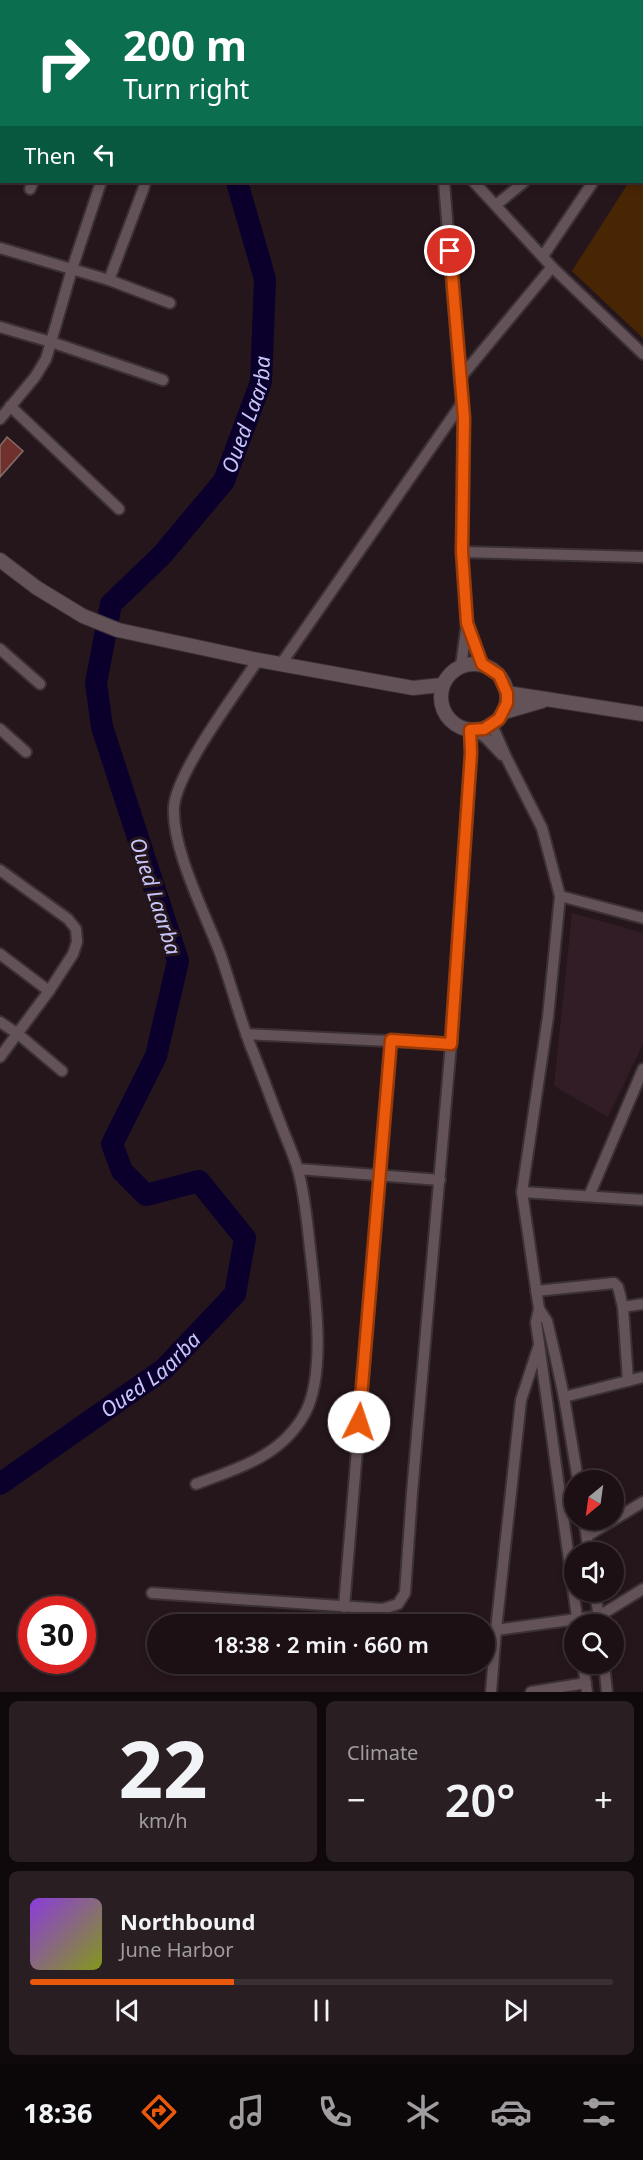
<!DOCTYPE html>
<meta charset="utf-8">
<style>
:root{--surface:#1c1015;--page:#291e22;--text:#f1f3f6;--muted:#a09da0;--line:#3a3034;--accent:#ea580c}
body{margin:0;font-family:"Noto Sans",sans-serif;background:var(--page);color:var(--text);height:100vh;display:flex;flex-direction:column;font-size:22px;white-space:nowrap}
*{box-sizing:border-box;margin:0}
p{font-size:20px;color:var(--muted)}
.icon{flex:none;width:33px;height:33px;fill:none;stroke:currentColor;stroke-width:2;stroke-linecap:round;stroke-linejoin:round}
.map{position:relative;height:1692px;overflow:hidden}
.panel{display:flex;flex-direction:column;gap:9px;padding:9px;background:#0f090c;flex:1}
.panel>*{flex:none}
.hud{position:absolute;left:0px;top:0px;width:644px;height:183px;box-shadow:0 3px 9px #0003,0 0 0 2px var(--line);background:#0b6e4f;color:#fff;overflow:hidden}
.needle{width:39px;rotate:209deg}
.tools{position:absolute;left:564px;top:1470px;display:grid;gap:12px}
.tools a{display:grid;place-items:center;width:60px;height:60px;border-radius:50%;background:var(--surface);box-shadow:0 3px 9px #0003,0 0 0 2px var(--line);font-size:30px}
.speed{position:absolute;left:18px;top:1596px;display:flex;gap:12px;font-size:30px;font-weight:700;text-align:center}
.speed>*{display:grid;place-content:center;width:78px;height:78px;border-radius:50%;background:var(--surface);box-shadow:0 3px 9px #0003,0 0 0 2px var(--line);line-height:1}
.speed .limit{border:9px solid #d22;background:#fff;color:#111}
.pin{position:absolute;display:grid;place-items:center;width:51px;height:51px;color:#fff;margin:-26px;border:3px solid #fff;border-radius:50%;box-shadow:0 2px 6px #0007}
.me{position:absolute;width:66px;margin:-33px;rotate:4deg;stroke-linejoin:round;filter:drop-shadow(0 0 4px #0008)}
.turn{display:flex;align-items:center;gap:21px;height:126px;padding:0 24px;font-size:27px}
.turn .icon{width:78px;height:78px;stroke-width:2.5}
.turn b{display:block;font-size:42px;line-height:51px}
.then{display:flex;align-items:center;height:57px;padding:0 24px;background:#0003;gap:12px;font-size:22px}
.big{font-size:45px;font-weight:600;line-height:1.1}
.panel .card{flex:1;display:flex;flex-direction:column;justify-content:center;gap:9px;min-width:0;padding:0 21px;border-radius:9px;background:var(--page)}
.panel .dial{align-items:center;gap:0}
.dial b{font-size:78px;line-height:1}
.song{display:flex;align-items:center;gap:18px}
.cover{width:72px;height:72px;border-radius:9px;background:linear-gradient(135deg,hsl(270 70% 55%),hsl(70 70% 35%))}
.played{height:6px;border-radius:3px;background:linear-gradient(90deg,var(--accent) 35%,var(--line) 35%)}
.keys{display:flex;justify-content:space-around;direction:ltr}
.heat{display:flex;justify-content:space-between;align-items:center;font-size:33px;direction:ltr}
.panel .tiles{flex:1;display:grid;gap:9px;grid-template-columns:1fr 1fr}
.card:last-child{grid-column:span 2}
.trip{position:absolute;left:147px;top:1614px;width:348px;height:60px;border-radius:30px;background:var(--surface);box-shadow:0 3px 9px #0003,0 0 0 2px var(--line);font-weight:600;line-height:60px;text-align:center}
.tab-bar{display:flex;height:96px;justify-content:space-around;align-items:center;background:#0b0608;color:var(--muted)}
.tab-bar .icon{width:42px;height:42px}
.tab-bar .current{color:var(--accent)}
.tab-bar b{font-size:27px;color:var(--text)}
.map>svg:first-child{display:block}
</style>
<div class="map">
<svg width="643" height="1692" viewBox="0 0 643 1692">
<rect width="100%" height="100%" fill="#25161c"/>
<polygon fill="#321d26" points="572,913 643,933 643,1044 608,1117 554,1086"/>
<polygon fill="#492603" points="643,160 643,338 572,271 629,182 642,182"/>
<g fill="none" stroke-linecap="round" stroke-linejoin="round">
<g stroke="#0b002c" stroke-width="22">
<polyline points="243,2 244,0"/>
<path id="s1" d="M0 1484 164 1369 235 1294 245 1238 199 1181 146 1195 122 1171 112 1144 156 1056 178 961 102 727 96 683 111 604 162 555 224 481 261 382 265 279 237 182"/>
</g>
</g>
<polygon fill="#70312d" stroke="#836e6c" stroke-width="1.5" points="7,437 23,451 0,477 0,446"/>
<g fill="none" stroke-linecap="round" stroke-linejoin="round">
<defs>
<g id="minor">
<polyline points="340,0 341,2"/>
<polyline points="556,0 558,2"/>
<polyline points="196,2 196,0"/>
<polyline points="457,2 459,0"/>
<polyline points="507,2 509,0"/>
<polyline points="577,2 579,0"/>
<polyline points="0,35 2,35"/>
<polyline points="642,59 643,59"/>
<polyline points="0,90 2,90"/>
<polyline points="642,94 643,94"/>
<polyline points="642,108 643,106"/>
<polyline points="444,182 463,418 462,552 467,623 461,666"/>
<polyline points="474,182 552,267 643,354"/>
<polyline points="30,189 33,182"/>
<polyline points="496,205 524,182"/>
<polyline points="0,248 109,280 170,303"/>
<polyline points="543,256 593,182"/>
<polyline points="109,280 144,187 145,182"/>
<polyline points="0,327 51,342 163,380"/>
<polyline points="461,377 552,267"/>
<polyline points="10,406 119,509"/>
<polyline points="0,419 35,377 46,359 72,269 101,182"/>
<polyline points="462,552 643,557"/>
<polyline points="468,626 482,665"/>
<polyline points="0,649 40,684"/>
<polyline points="281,664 462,403"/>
<polyline points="492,725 507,759 542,828 560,896 548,1017 522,1192 539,1309 536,1322 578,1624"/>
<polyline points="0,729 26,752"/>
<polyline points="476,731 486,738 502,755"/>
<polyline points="0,870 68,919 76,929 77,942 73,954 49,991 0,1057"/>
<polyline points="560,896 643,918"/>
<polyline points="0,954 49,991"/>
<polyline points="0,1022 18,1034 62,1071"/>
<polyline points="246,1034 451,1044"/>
<polyline points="298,1169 440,1180"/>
<polyline points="522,1192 643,1200"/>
<polyline points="589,1196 643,1069"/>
<polyline points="536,1291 614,1283 618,1287 623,1307"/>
<polyline points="539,1309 547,1321 555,1355 564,1397 578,1480"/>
<polyline points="628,1381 623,1307 643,1304"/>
<polyline points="564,1397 643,1377"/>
<path d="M196 1484C238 1468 280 1457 304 1415 327 1375 315 1294 310 1248 307 1222 305 1195 298 1170 294 1156 288 1143 283 1130 272 1102 262 1074 251 1047 239 1016 231 984 220 953 205 913 171 848 174 806 178 770 236 693 258 660"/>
<polyline points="584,1520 589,1552"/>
<polyline points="587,1536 643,1502"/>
<polyline points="595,1592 600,1624"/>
<polyline points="152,1593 383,1609 398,1604 405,1593 412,1493 451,1044 471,753 470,730"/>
<polyline points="344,1607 391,1040"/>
<polyline points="496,1630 599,1616 643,1589"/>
<polyline points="583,1664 587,1692"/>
<polyline points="604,1664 607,1692"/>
<polyline points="491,1692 496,1630 521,1400 538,1348"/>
<polyline points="531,1692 586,1683"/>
</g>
<g id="tertiary">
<polyline points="0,560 37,588 83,616 118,630 258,660 413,688 442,685"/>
<circle cx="474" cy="697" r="33"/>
<polyline points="507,693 643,714"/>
<polyline points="504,712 542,701"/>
</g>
</defs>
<use href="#minor" stroke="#3b3135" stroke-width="14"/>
<use href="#tertiary" stroke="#3b3135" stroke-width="16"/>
<use href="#minor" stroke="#645259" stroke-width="10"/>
<use href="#tertiary" stroke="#645259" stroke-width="14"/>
</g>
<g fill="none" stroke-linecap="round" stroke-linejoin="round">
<defs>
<polyline id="route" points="359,1422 391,1040 451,1044 471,753 470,730 484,729 499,719 507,703 507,693 499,675 482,664 467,623 462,552 464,418 450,251"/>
</defs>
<use href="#route" stroke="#983908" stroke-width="15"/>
<use href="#route" stroke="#ea580c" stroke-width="10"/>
</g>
<g text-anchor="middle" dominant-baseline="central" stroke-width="6" stroke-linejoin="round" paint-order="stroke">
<g font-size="21" font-style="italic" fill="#c7c6fa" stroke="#25161c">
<text stroke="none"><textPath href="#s1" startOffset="1356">Oued Laarba</textPath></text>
<text transform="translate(156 896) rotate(72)">Oued Laarba</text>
<text stroke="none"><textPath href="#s1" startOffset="186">Oued Laarba</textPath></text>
</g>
</g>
</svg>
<div class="tools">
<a><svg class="needle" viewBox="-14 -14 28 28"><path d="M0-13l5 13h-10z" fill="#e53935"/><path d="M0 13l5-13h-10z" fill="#a09da0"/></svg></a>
<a><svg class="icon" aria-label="sound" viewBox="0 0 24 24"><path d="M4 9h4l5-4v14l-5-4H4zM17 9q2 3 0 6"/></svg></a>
<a><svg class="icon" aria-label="search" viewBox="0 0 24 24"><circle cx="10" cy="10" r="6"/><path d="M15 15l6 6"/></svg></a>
</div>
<div class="speed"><div class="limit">30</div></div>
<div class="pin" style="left:450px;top:251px;background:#d93025"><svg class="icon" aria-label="arrive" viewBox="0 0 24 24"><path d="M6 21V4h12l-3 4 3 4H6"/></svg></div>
<svg class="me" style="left:359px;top:1422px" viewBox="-20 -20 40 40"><circle r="19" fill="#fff"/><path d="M0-13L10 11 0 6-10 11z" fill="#ea580c"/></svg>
<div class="trip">18:38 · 2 min · 660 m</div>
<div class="hud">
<div class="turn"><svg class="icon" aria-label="right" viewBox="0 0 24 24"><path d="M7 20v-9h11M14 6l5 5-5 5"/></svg><div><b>200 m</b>Turn right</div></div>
<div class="then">Then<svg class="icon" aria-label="left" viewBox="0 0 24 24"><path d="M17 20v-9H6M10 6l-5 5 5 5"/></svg></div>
</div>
</div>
<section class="panel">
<div class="tiles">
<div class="card dial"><b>22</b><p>km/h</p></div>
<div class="card"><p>Climate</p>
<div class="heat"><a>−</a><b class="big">20°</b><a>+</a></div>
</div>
<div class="card">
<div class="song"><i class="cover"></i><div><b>Northbound</b><p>June Harbor</p></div></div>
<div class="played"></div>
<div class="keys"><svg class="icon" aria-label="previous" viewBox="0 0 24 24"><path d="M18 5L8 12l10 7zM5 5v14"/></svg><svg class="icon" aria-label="pause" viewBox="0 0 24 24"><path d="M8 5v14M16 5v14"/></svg><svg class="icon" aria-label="next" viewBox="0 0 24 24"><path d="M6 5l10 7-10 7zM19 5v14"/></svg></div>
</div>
</div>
</section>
<nav class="tab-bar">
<b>18:36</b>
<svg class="icon current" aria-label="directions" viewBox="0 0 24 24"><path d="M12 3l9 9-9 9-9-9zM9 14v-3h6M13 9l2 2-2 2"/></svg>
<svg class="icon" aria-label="music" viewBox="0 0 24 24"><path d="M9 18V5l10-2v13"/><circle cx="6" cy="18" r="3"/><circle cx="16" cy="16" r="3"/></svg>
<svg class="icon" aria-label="phone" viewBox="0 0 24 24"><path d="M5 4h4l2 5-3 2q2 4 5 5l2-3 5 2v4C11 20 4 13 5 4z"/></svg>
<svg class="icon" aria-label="climate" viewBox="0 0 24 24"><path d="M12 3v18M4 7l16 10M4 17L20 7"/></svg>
<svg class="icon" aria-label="car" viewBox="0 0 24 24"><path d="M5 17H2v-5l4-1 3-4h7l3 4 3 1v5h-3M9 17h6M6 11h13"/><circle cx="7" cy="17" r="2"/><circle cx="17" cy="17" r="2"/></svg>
<svg class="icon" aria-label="filters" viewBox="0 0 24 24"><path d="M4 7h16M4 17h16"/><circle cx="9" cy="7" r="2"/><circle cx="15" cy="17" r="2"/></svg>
</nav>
